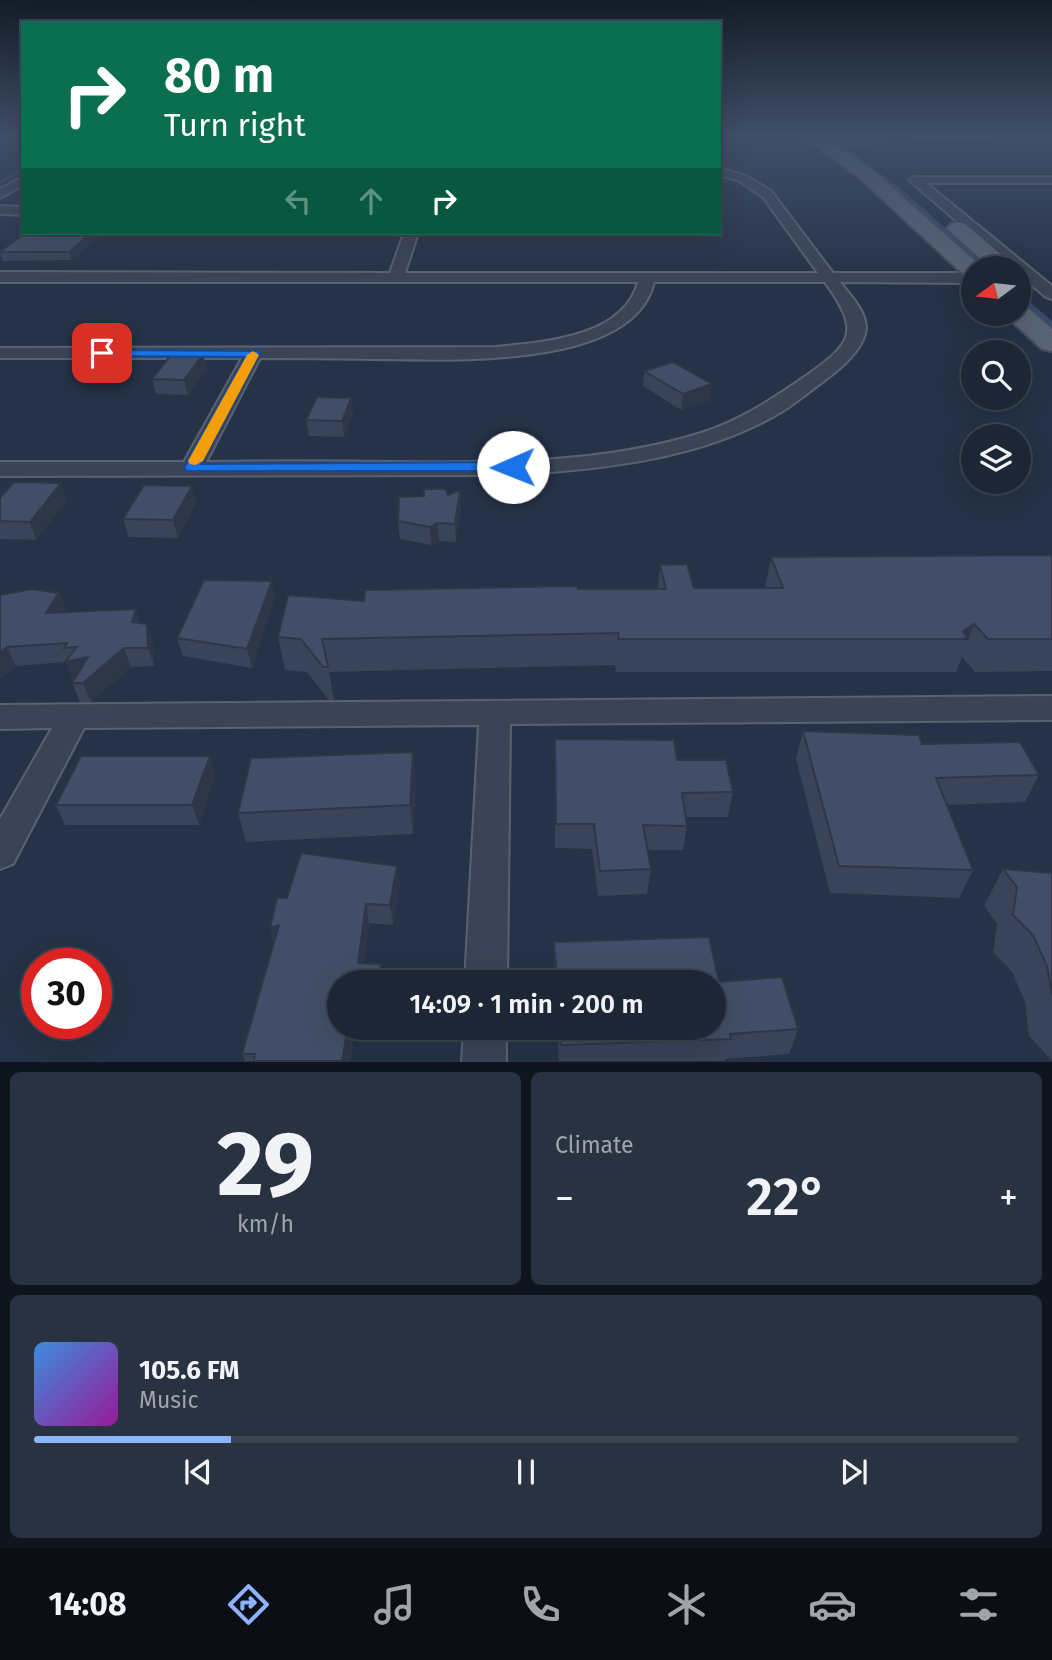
<!DOCTYPE html>
<meta charset="utf-8">
<style>
:root{--surface:#1c2635;--page:#293241;--text:#f1f3f6;--muted:#a0a5ad;--line:#3a4350;--accent:#8db3ff}
body{margin:0;font-family:"Fira Sans",sans-serif;background:var(--page);color:var(--text);height:100vh;display:flex;flex-direction:column;font-size:26px;white-space:nowrap}
*{box-sizing:border-box;margin:0}
p{font-size:23px;color:var(--muted)}
.icon{flex:none;width:38px;height:38px;fill:none;stroke:currentColor;stroke-width:2;stroke-linecap:round;stroke-linejoin:round}
.map{position:relative;height:1062px;overflow:hidden}
.panel{display:flex;flex-direction:column;gap:10px;padding:10px;background:#0f151d;flex:1}
.panel>*{flex:none}
.guide{position:absolute;left:21px;top:21px;width:700px;height:214px;border-radius:0px;box-shadow:0 7px 28px #0002,0 0 0 2px var(--line);background:#0b6e4f;color:#fff;overflow:hidden}
.needle{width:46px;rotate:255deg}
.tools{position:absolute;left:961px;top:256px;display:grid;gap:14px}
.tools a{display:grid;place-items:center;width:70px;height:70px;border-radius:50%;background:var(--surface);box-shadow:0 7px 28px #0002,0 0 0 2px var(--line);font-size:35px}
.speed{position:absolute;left:21px;top:948px;display:flex;gap:14px;font-size:35px;font-weight:700;text-align:center}
.speed>*{display:grid;place-content:center;width:91px;height:91px;border-radius:50%;background:var(--surface);box-shadow:0 7px 28px #0002,0 0 0 2px var(--line);line-height:1}
.speed .limit{border:10px solid #d22;background:#fff;color:#111}
.pin{position:absolute;display:grid;place-items:center;width:60px;height:60px;color:#fff;margin:-30px;border-radius:14px;box-shadow:0 4px 10px #0006}
.me{position:absolute;width:77px;margin:-38px;rotate:269deg;stroke-linejoin:round;filter:drop-shadow(0 0 5px #0008)}
.turn{display:flex;align-items:center;gap:24px;height:147px;padding:0 28px;font-size:32px}
.turn .icon{width:91px;height:91px;stroke-width:2.5}
.turn b{display:block;font-size:49px;line-height:60px}
.lanes{display:flex;align-items:center;height:66px;padding:0 28px;background:#0003;justify-content:center;gap:35px;direction:ltr}
.lanes .off{opacity:.35}
.big{font-size:52px;font-weight:600;line-height:1.1}
.panel .tile{flex:1;display:flex;flex-direction:column;justify-content:center;gap:10px;min-width:0;padding:0 24px;border-radius:10px;background:var(--page)}
.panel .dial{align-items:center;gap:0}
.dial b{font-size:91px;line-height:1}
.song{display:flex;align-items:center;gap:21px}
.cover{width:84px;height:84px;border-radius:10px;background:linear-gradient(135deg,hsl(210 70% 55%),hsl(300 70% 35%))}
.played{height:7px;border-radius:4px;background:linear-gradient(90deg,var(--accent) 20%,var(--line) 20%)}
.keys{display:flex;justify-content:space-around;direction:ltr}
.heat{display:flex;justify-content:space-between;align-items:center;font-size:38px;direction:ltr}
.panel .tiles{flex:1;display:grid;gap:10px;grid-template-columns:1fr 1fr}
.tile:last-child{grid-column:span 2}
.trip{position:absolute;left:327px;top:970px;width:399px;height:70px;border-radius:35px;background:var(--surface);box-shadow:0 7px 28px #0002,0 0 0 2px var(--line);font-weight:600;line-height:70px;text-align:center}
.tabs{display:flex;height:112px;justify-content:space-around;align-items:center;background:#0b0f15;color:var(--muted)}
.tabs .icon{width:49px;height:49px}
.tabs .active{color:var(--accent)}
.tabs b{font-size:32px;color:var(--text)}
.map>svg:first-child{display:block}
</style>
<div class="map">
<svg width="1052" height="1062" viewBox="0 0 1052 1062">
<rect width="100%" height="100%" fill="#253247"/>
<g fill="none" stroke-linecap="round" stroke-linejoin="round">
<g fill="#374b6f" fill-rule="evenodd">
<polygon points="834,140 836,140 906,193 990,268 985,268 902,195 834,142"/>
<polygon points="23,167 23,170 0,184 0,181"/>
<polygon points="1018,292 1052,321 1052,326 1018,297"/>
</g>
<defs>
<g id="minor">
<path d="M719 168 746 176 771 191 833 273H973V283L840 282C850 295 866 311 866 328 865 349 839 370 824 381 808 392 793 406 776 415 697 460 602 469 513 475L0 476V462H184L242 358H0V348L496 347C543 342 623 338 638 282H0V272L390 273 404 233H418L405 273H818L763 197 738 180 719 175ZM654 282H825C861 333 853 343 803 378 771 400 739 421 701 433 602 464 495 463 392 462 330 461 268 461 206 462L260 358C298 358 335 358 372 359 443 359 633 372 654 282Z"/>
<polygon points="23,177 23,185 0,198 0,189"/>
<polygon points="1052,177 1052,183 926,183 1052,286 1052,299 1046,297 1018,274 1018,268 1011,268 909,180 915,177"/>
<polygon points="0,206 23,207 23,215 0,214"/>
<polygon points="1052,696 1052,720 510,724 507,982 465,982 479,725 84,728 13,864 0,869 0,819 52,728 0,729 0,705"/>
<polygon points="464,1027 506,1027 506,1062 462,1062"/>
</g>
<g id="secondary">
<path d="M795 134H889C868 153 822 143 797 137Z"/>
<polygon points="903,134 1052,134 1052,140 910,138"/>
</g>
<g id="primary">
<polygon points="806,134 819,134 872,170 983,268 973,268 973,278 965,276 860,178 806,139"/>
<polygon points="958,222 965,224 1017,268 991,268 951,232 947,228 951,224"/>
<polygon points="1018,305 1027,307 1052,329 1052,351 1042,349 1009,319 1005,313 1018,313"/>
</g>
</defs>
<use href="#minor" stroke="#596273" stroke-width="4"/>
<use href="#secondary" stroke="#596273" stroke-width="3"/>
<use href="#primary" stroke="#444d5f" stroke-width="4"/>
<use href="#minor" fill="#3a4456" fill-rule="evenodd"/>
<use href="#secondary" fill="#485269" fill-rule="evenodd"/>
<use href="#primary" fill="#586376" fill-rule="evenodd"/>
</g>
<g fill="#394359">
<polygon points="103,233 71,260 3,261 0,253"/>
<polygon points="207,369 188,395 156,394 152,379"/>
<polygon points="644,371 710,400 681,410 643,386"/>
<polygon points="351,398 353,414 344,437 309,436 306,420"/>
<polygon points="192,486 196,503 178,538 129,537 123,519"/>
<polygon points="448,495 461,507 456,542 439,541 431,545 400,539 398,521"/>
<polygon points="0,498 67,500 36,540 0,539"/>
<polygon points="1052,555 1052,671 975,672 962,657 956,672 616,672 615,665 329,672 334,700 329,700 307,672 285,670 278,637 364,601 578,589 658,589 660,565 694,588 765,588 771,557"/>
<polygon points="272,581 275,599 252,668 183,656 177,638"/>
<polygon points="0,595 67,611 66,612 147,624 153,642 154,666 131,667 91,702 80,702 72,683 74,680 66,662 16,666 0,679"/>
<polygon points="803,731 922,744 1039,775 1025,802 947,805 973,870 959,898 830,893 796,759"/>
<polygon points="555,739 677,760 733,792 728,817 686,817 687,826 683,850 647,850 651,869 647,894 598,896 592,849 555,848"/>
<polygon points="215,775 199,825 65,825 56,805"/>
<polygon points="416,780 413,834 246,842 238,813"/>
<polygon points="1003,869 1052,873 1052,1061 1029,1036 1025,1002 1012,972 993,952 997,924 984,906"/>
<polygon points="400,885 393,925 369,923 364,963 340,982 340,1027 375,1027 373,1037 355,1029 350,1061 245,1061 242,1054 274,942 270,928 287,898"/>
<polygon points="709,937 719,982 782,977 798,1029 789,1054 725,1059 725,1061 559,1061 557,1027 714,1027 714,982 554,982 554,942"/>
</g>
<g fill="#2e3748">
<polygon points="91,233 103,233 71,260 69,252"/>
<polygon points="203,354 207,369 188,395 184,380"/>
<polygon points="712,384 710,400 681,410 683,394"/>
<polygon points="351,398 353,414 344,437 342,421"/>
<polygon points="61,483 67,500 36,540 30,522"/>
<polygon points="192,486 196,503 178,538 173,520"/>
<polygon points="460,490 461,507 456,542 455,524"/>
<polygon points="437,523 439,541 431,545 430,527"/>
<polygon points="272,581 275,599 252,668 247,649"/>
<polygon points="59,593 67,611 53,631 46,613"/>
<polygon points="136,609 142,627 132,622"/>
<polygon points="147,624 153,642 154,666 148,648"/>
<polygon points="974,624 968,639 963,631"/>
<polygon points="7,647 16,666 0,679 0,653"/>
<polygon points="124,648 131,667 91,702 83,683 73,681 65,662"/>
<polygon points="413,752 416,780 413,834 410,805"/>
<polygon points="210,756 215,775 199,825 192,805"/>
<polygon points="397,866 400,885 393,925 390,905"/>
<polygon points="366,904 369,923 362,982 358,963"/>
<polygon points="279,925 276,947 270,928"/>
<polygon points="381,964 384,982 377,982"/>
<polygon points="348,1027 355,1027 355,1029 350,1061 342,1061"/>
<polygon points="371,1027 375,1027 373,1037"/>
</g>
<g fill="#424e67" stroke="#2e3748" stroke-width="2">
<polygon points="25,233 91,233 69,252 0,252"/>
<polygon points="172,354 203,354 184,380 152,379"/>
<polygon points="673,362 712,384 683,394 644,371"/>
<polygon points="317,397 351,398 342,421 306,420"/>
<polygon points="14,482 61,483 30,522 0,521 0,498"/>
<polygon points="144,485 192,486 173,520 123,519"/>
<polygon points="424,489 445,489 448,495 460,490 455,524 437,523 430,527 398,521 399,497 424,496"/>
<polygon points="1052,555 1052,639 988,639 974,624 963,631 968,639 619,639 618,633 322,639 328,667 323,667 301,639 278,637 288,595 364,601 365,590 577,586 578,589 666,589 660,565 687,564 694,588 783,588 771,557"/>
<polygon points="204,580 272,581 247,649 177,638"/>
<polygon points="32,589 59,593 46,613 136,609 132,622 147,624 148,648 124,648 83,683 72,683 88,657 65,662 77,647 64,648 67,643 7,647 0,653 0,595"/>
<polygon points="803,731 919,735 922,744 1020,742 1039,775 936,778 973,870 839,866"/>
<polygon points="555,739 674,740 677,760 726,760 733,792 682,793 687,826 643,825 651,869 600,871 594,824 556,824"/>
<polygon points="413,752 410,805 238,813 251,758"/>
<polygon points="81,756 210,756 192,805 56,805"/>
<polygon points="301,853 397,866 390,905 366,904 358,963 381,964 377,982 340,982 340,1027 348,1027 342,1061 254,1061 255,1054 242,1054 279,925 270,928 277,898 287,898"/>
<polygon points="1003,869 1052,873 1052,994 1047,966 1033,935 1013,915 1017,887"/>
<polygon points="709,937 719,982 782,977 798,1029 730,1034 731,1039 561,1045 559,1027 714,1027 714,982 557,982 554,942"/>
</g>
<linearGradient id="sky" x2="0" y2="1"><stop stop-color="#141c27"/><stop offset="0.48" stop-color="#404f69"/><stop offset="1" stop-color="#404f69" stop-opacity="0"/></linearGradient>
<rect width="1052" height="282" fill="url(#sky)"/>
<polygon fill="#1a73e8" stroke="#114b97" stroke-width="2" points="97,350 258,351 260,353 201,464 513,462 520,467 513,471 187,471 184,468 246,357 102,356 97,355"/>
<polygon fill="#f59e0b" points="253,351 259,355 203,461 195,465 190,464 188,461 247,355"/>
</svg>
<div class="tools">
<a><svg class="needle" viewBox="-14 -14 28 28"><path d="M0-13l5 13h-10z" fill="#e53935"/><path d="M0 13l5-13h-10z" fill="#a0a5ad"/></svg></a>
<a><svg class="icon" aria-label="search" viewBox="0 0 24 24"><circle cx="10" cy="10" r="6"/><path d="M15 15l6 6"/></svg></a>
<a><svg class="icon" aria-label="layers" viewBox="0 0 24 24"><path d="M12 4l9 5-9 5-9-5zM3 14l9 5 9-5"/></svg></a>
</div>
<div class="speed"><div class="limit">30</div></div>
<div class="pin" style="left:102px;top:353px;background:#d93025"><svg class="icon" aria-label="arrive" viewBox="0 0 24 24"><path d="M6 21V4h12l-3 4 3 4H6"/></svg></div>
<svg class="me" style="left:513px;top:467px" viewBox="-20 -20 40 40"><circle r="19" fill="#fff"/><path d="M0-13L10 11 0 6-10 11z" fill="#1a73e8"/></svg>
<div class="trip">14:09 · 1 min · 200 m</div>
<div class="guide">
<div class="turn"><svg class="icon" aria-label="right" viewBox="0 0 24 24"><path d="M7 20v-9h11M14 6l5 5-5 5"/></svg><div><b>80 m</b>Turn right</div></div>
<div class="lanes"><svg class="icon off" aria-label="left" viewBox="0 0 24 24"><path d="M17 20v-9H6M10 6l-5 5 5 5"/></svg><svg class="icon off" aria-label="ahead" viewBox="0 0 24 24"><path d="M12 20V5M6 11l6-6 6 6"/></svg><svg class="icon" aria-label="right" viewBox="0 0 24 24"><path d="M7 20v-9h11M14 6l5 5-5 5"/></svg></div>
</div>
</div>
<section class="panel">
<div class="tiles">
<div class="tile dial"><b>29</b><p>km/h</p></div>
<div class="tile"><p>Climate</p>
<div class="heat"><a>−</a><b class="big">22°</b><a>+</a></div>
</div>
<div class="tile">
<div class="song"><i class="cover"></i><div><b>105.6 FM</b><p>Music</p></div></div>
<div class="played"></div>
<div class="keys"><svg class="icon" aria-label="previous" viewBox="0 0 24 24"><path d="M18 5L8 12l10 7zM5 5v14"/></svg><svg class="icon" aria-label="pause" viewBox="0 0 24 24"><path d="M8 5v14M16 5v14"/></svg><svg class="icon" aria-label="next" viewBox="0 0 24 24"><path d="M6 5l10 7-10 7zM19 5v14"/></svg></div>
</div>
</div>
</section>
<nav class="tabs">
<b>14:08</b>
<svg class="icon active" aria-label="directions" viewBox="0 0 24 24"><path d="M12 3l9 9-9 9-9-9zM9 14v-3h6M13 9l2 2-2 2"/></svg>
<svg class="icon" aria-label="music" viewBox="0 0 24 24"><path d="M9 18V5l10-2v13"/><circle cx="6" cy="18" r="3"/><circle cx="16" cy="16" r="3"/></svg>
<svg class="icon" aria-label="phone" viewBox="0 0 24 24"><path d="M5 4h4l2 5-3 2q2 4 5 5l2-3 5 2v4C11 20 4 13 5 4z"/></svg>
<svg class="icon" aria-label="climate" viewBox="0 0 24 24"><path d="M12 3v18M4 7l16 10M4 17L20 7"/></svg>
<svg class="icon" aria-label="car" viewBox="0 0 24 24"><path d="M5 17H2v-5l4-1 3-4h7l3 4 3 1v5h-3M9 17h6M6 11h13"/><circle cx="7" cy="17" r="2"/><circle cx="17" cy="17" r="2"/></svg>
<svg class="icon" aria-label="filters" viewBox="0 0 24 24"><path d="M4 7h16M4 17h16"/><circle cx="9" cy="7" r="2"/><circle cx="15" cy="17" r="2"/></svg>
</nav>
